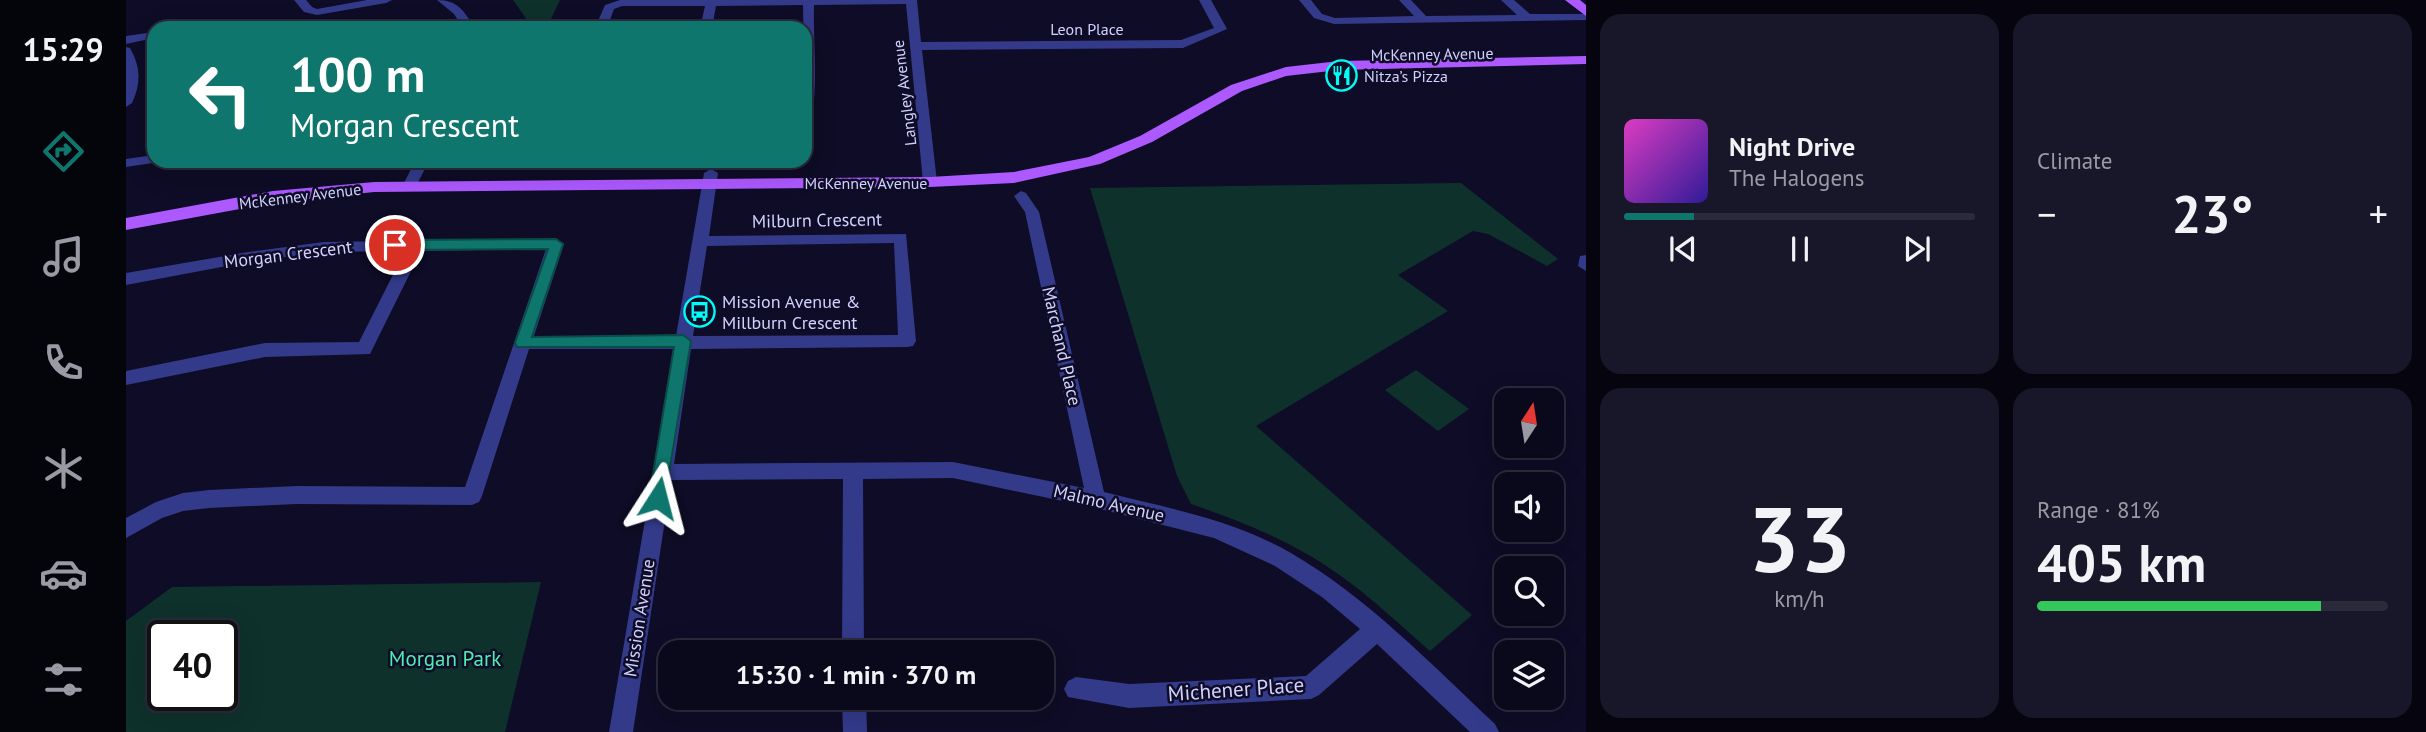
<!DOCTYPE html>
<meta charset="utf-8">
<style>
:root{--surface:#0a091c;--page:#181729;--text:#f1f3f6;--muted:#999aa3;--line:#2a2a3b;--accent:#0f766e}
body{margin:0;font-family:"PT Sans",sans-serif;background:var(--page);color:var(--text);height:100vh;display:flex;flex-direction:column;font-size:26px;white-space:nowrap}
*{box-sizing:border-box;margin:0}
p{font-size:23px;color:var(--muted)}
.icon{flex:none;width:38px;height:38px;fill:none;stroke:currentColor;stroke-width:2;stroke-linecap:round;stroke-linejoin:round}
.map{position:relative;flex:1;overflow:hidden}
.panel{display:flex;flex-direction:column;gap:14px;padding:14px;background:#06050f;width:840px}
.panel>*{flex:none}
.hud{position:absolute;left:21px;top:21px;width:665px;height:147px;border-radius:21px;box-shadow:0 7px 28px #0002,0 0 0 2px var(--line);background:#0f766e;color:#fff;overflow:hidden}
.needle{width:46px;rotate:12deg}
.tools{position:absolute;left:1368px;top:388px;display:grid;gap:14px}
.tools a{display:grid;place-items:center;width:70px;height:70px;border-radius:14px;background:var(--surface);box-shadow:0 7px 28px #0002,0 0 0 2px var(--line);font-size:35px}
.speed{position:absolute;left:21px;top:620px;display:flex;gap:14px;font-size:35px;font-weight:700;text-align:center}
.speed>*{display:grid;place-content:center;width:91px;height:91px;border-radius:50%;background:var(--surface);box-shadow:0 7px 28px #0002,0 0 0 2px var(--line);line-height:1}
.speed .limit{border:4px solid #111;border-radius:10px;background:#fff;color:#111}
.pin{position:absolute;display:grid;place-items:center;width:60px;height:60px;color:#fff;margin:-30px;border:4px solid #fff;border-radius:50%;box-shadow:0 2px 7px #0007}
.me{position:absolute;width:77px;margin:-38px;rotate:9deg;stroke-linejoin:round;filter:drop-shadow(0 0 5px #0008)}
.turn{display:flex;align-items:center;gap:24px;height:147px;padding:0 28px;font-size:32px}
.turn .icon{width:91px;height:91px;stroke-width:2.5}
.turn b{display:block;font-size:49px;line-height:60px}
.big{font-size:52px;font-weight:800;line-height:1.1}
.panel .card{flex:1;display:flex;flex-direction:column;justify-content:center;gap:10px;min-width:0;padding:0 24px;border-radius:21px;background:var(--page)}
.panel .dial{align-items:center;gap:0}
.dial b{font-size:91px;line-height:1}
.song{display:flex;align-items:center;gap:21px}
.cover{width:84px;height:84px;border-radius:10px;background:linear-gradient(135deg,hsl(310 70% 55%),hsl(250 70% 35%))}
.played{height:7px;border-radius:4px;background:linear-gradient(90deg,var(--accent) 20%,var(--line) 20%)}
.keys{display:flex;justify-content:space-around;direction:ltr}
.heat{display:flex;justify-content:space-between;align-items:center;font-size:38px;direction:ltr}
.charge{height:10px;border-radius:5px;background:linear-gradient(90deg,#34c759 81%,var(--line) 0)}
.panel .tiles{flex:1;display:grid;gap:14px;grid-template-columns:repeat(2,1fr)}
.trip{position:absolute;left:532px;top:640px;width:396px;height:70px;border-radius:21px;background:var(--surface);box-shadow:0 7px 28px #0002,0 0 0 2px var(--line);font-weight:800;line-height:70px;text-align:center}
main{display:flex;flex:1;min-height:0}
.tabs{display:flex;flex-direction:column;width:126px;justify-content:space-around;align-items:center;background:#04040b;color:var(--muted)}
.tabs .icon{width:49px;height:49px}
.tabs .current{color:var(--accent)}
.tabs b{font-size:32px;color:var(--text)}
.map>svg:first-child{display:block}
</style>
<main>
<nav class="tabs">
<b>15:29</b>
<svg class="icon current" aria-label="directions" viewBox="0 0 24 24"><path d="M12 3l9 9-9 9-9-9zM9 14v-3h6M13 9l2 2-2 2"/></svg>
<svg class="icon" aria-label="music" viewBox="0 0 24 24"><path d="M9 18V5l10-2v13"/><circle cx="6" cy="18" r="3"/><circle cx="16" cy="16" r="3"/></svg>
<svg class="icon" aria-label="phone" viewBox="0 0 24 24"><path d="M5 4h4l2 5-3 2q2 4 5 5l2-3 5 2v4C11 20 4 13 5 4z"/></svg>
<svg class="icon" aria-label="climate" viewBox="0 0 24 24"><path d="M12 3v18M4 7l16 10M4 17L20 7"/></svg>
<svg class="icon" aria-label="car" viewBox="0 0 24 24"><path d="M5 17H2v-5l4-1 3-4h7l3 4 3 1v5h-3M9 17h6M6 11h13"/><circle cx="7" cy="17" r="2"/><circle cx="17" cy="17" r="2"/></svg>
<svg class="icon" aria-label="filters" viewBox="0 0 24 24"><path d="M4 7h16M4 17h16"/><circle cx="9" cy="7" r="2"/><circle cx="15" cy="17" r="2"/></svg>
</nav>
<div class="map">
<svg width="1460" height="732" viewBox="0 0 1460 732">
<rect width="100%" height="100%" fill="#0e0c26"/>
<g fill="#0f312b" fill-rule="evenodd">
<polygon points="387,0 434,0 425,19 404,24"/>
<path d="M1335 183 1432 259 1421 266 1362 234 1347 231 1272 275 1322 311 1130 426 1346 615 1304 651C1274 625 1245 597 1212 574 1168 542 1117 522 1065 504L1051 476 964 188Z"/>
<polygon points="1290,370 1343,409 1312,431 1259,390"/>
<path d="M415 582 379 732H0V621L46 587ZM37 635H96V695H37Z"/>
</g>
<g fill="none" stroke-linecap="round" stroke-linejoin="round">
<g fill="#333a8a" fill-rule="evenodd">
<polygon points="168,0 180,0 186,7 191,9 241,0 266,0 260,3 191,15 178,12"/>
<path d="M311 0C333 0 338 12 349 28H337L328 14Z"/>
<path d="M494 0H791L795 42 1055 40 1088 28 1073 0H1085L1101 29 1057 48 796 50 811 182 804 187 797 182 780 4 688 5C687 42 692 80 686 116L679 120 677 5 590 6 586 28H574L579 6H496L488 9 481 28H469L479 5Z"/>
<polygon points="1173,0 1185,0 1196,14 1209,18 1288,16 1273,0 1285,0 1300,16 1391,15 1375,0 1388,0 1404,14 1460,14 1460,20 1208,24 1188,18"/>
<polygon points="28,32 28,38 0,44 0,36"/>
<path d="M0 47 4 48C15 67 15 84 6 103L0 107Z"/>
<polygon points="28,155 28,161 33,162 0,167 0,159"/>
<polygon points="289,161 303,161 288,190 278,190 276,187"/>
<path d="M585 169 592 173 583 236 780 234 790 341 787 346 781 347 565 349 548 464 827 462 958 488 899 212 888 196 895 191 900 193 913 212 978 492C1042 508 1108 520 1165 553 1242 598 1305 664 1369 724L1373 732H1344L1251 644 1193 695 1185 699 1003 708 942 697 938 689 942 681 950 677 1003 684 1180 676 1234 629 1196 597 1149 566 1088 538 970 508 827 478 737 479 738 653H716L717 479 545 480 507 732H483L548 349H403L356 496 353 502 346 505 171 504 83 508 57 511 36 518 0 538V518L30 502 57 493 83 490 171 486 339 487 420 249 295 251 244 354 139 357 0 385V371L139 343 233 342 279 251 198 252 122 262 0 285V273L122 252 198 242 430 239 438 244 408 336H550L578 173ZM768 243 772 335 567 336 581 246Z"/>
<polygon points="1460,255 1460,271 1452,266 1454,256"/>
<polygon points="716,698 740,698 741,732 717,732"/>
</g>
<g fill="#ac59ff" fill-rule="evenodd">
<polygon points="1439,0 1454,0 1460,5 1460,16"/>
<polygon points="1460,56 1460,64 1213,70 1160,76 1116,91 1026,142 974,164 888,183 804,187 248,192 147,203 0,230 0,218 147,191 248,182 804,177 888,172 963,157 1014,136 1105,85 1160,67 1213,61"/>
</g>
</g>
<polygon fill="#0f766e" stroke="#0a4d48" stroke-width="2" points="430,239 437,244 406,337 557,335 565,341 538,503 532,506 526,503 523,498 548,347 391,347 389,343 422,249 269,250 262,245 269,240"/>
<defs>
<symbol id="restaurant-ring" viewBox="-11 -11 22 22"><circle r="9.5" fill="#0e0c26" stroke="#00fdf7" stroke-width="1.5"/><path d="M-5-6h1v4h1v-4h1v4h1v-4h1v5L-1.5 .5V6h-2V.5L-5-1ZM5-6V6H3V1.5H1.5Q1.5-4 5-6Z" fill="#00fdf7"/></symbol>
<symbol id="bus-ring" viewBox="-11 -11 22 22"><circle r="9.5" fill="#0e0c26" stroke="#00fdf7" stroke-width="1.5"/><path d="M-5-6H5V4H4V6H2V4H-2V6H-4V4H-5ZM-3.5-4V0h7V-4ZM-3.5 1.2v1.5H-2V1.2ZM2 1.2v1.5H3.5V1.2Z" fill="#00fdf7"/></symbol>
</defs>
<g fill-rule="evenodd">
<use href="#restaurant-ring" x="1198" y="58" width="35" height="35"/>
<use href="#bus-ring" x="556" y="294" width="35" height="35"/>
</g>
<g text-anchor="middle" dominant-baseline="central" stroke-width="5" stroke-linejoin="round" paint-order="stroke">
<g font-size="16" fill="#d2d2ff" stroke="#0e0c26">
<text x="961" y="29">Leon Place</text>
<text transform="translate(1306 54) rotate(-1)">McKenney Avenue</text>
<text transform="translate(778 93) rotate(-97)">Langley Avenue</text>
<text x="740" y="183">McKenney Avenue</text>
<text transform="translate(174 196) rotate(-7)">McKenney Avenue</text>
</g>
<g font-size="16" fill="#d2d2ff" stroke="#0e0c26" text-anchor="start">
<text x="1238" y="76">Nitza’s Pizza</text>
</g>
<g font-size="18" fill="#d2d2ff" stroke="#0e0c26">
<text transform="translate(691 220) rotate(-1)">Milburn Crescent</text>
<text transform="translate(162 254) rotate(-7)">Morgan Crescent</text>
<text transform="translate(936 346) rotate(77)">Marchand Place</text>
<text transform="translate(983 503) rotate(13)">Malmo Avenue</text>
<text transform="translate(513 618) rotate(-81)">Mission Avenue</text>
</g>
<g font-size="18" fill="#d2d2ff" stroke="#0e0c26" text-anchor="start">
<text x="596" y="301">Mission Avenue &amp;<tspan x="596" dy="21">Millburn Crescent</tspan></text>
</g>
<g font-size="21" fill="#51ecb2" stroke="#0e0c26">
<text x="319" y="658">Morgan Park</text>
</g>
<g font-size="21" fill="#d2d2ff" stroke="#0e0c26">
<text transform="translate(1110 689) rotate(-4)">Michener Place</text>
</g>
</g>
</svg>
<div class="tools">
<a><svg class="needle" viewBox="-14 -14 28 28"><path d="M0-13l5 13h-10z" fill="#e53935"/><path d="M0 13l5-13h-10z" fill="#999aa3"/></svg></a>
<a><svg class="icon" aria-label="sound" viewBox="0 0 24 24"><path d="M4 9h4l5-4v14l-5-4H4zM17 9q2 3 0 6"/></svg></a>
<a><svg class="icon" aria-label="search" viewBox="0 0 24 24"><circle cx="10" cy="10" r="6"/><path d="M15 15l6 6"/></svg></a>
<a><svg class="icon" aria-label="layers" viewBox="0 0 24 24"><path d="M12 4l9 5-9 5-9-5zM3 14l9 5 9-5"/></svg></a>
</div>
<div class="speed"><div class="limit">40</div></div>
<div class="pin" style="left:269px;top:245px;background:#d93025"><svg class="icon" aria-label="arrive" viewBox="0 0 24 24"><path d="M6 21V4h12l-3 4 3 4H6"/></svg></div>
<svg class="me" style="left:532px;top:498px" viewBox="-20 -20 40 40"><path d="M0-17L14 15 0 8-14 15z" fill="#0f766e" stroke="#fff" stroke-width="4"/></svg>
<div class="trip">15:30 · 1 min · 370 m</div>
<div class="hud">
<div class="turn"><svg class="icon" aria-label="left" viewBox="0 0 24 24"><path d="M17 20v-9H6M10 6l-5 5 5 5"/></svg><div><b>100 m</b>Morgan Crescent</div></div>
</div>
</div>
<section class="panel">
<div class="tiles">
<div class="card">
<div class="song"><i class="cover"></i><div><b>Night Drive</b><p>The Halogens</p></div></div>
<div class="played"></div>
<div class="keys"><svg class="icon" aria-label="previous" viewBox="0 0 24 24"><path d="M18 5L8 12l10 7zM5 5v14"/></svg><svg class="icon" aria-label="pause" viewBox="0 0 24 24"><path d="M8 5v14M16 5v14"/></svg><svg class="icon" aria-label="next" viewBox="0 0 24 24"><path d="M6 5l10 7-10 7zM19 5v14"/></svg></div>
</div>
<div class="card"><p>Climate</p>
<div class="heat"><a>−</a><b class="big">23°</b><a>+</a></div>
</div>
<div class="card dial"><b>33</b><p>km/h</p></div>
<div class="card"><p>Range · 81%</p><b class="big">405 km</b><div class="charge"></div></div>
</div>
</section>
</main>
